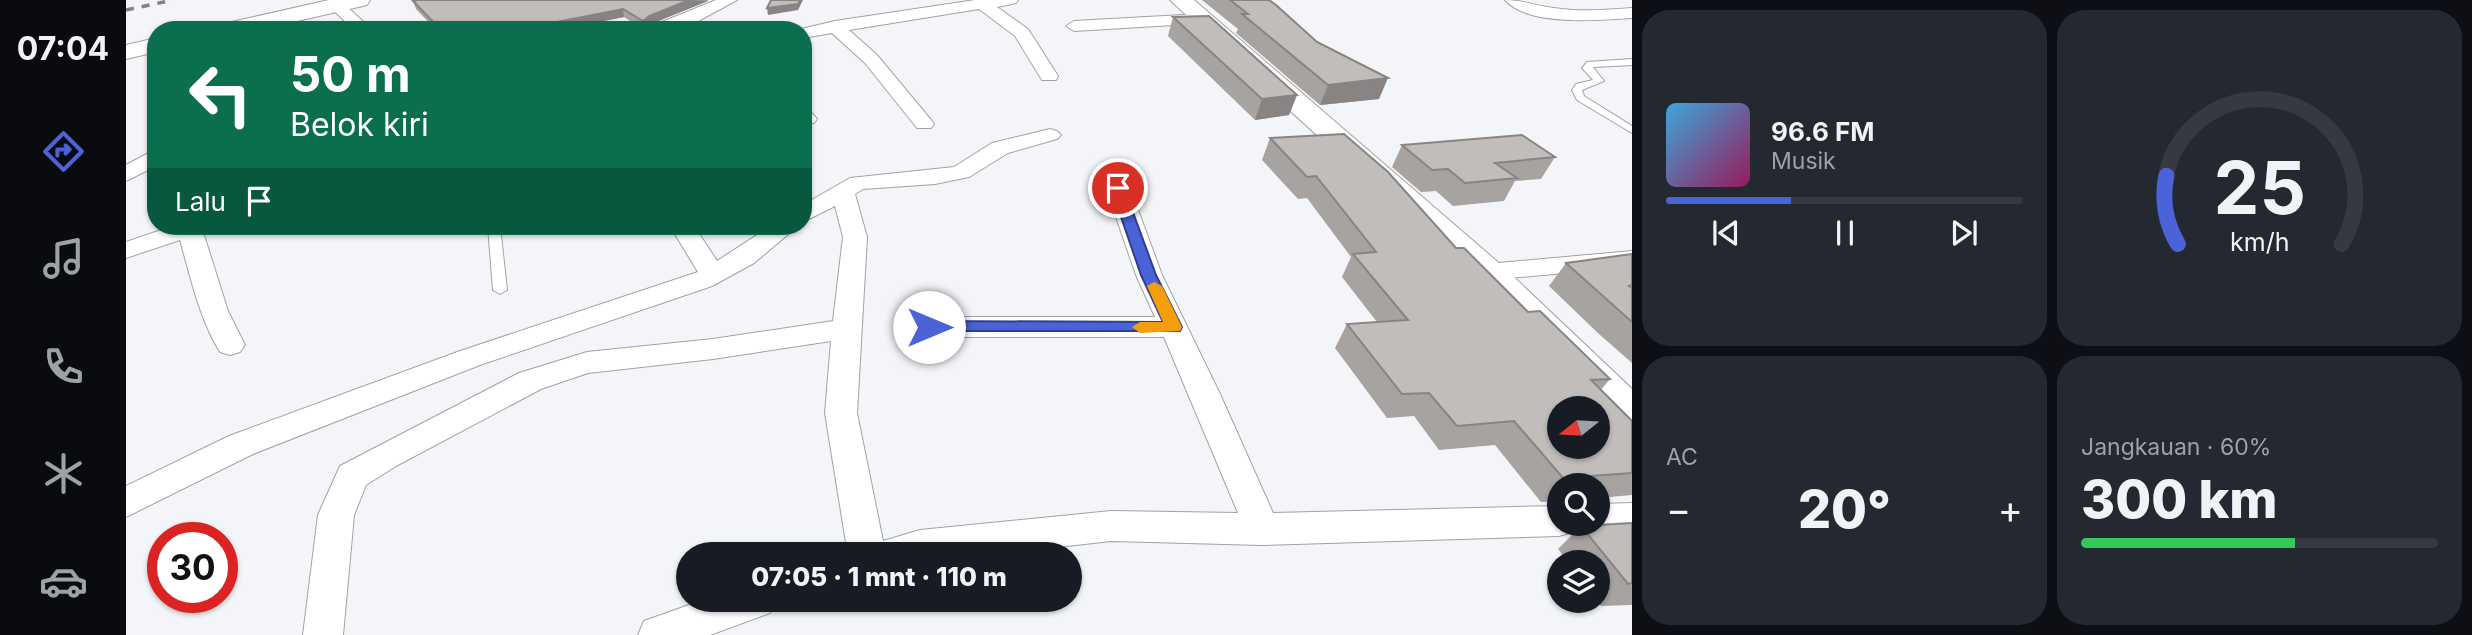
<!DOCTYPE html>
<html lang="id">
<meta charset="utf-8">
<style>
:root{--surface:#171b24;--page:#242831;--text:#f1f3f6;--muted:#9ea1a6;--line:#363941;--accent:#4a63d8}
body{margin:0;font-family:Inter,sans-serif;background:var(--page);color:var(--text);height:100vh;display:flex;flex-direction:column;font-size:26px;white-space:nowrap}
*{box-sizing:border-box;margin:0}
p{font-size:23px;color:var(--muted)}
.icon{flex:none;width:38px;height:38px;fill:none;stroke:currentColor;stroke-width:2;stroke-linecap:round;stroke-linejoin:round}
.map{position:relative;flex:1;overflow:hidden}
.sheet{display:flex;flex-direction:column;gap:10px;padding:10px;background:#0d0f14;width:840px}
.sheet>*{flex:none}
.top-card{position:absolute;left:21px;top:21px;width:665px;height:214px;border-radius:28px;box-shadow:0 2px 5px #0004;background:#0b6e4f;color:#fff;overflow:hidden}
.needle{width:46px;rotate:252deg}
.controls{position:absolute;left:1421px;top:396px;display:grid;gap:14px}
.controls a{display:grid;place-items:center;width:63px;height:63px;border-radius:50%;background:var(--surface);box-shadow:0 2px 5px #0004;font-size:35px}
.speed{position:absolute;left:21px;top:522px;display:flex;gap:14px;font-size:35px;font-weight:700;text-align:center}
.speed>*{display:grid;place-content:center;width:91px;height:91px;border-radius:50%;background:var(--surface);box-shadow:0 2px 5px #0004;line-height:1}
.speed .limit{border:10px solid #d22;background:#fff;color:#111}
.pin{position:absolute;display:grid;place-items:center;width:60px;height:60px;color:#fff;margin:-30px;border:4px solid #fff;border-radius:50%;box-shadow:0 2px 7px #0007}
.me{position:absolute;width:77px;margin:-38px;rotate:90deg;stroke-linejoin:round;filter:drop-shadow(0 0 5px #0008)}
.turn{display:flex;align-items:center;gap:24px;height:147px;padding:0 28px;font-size:32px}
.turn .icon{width:91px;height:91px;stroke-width:2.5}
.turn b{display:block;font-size:49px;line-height:60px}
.then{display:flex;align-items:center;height:66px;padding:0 28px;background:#0003;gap:14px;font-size:26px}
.big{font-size:52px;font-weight:800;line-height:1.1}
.sheet .tile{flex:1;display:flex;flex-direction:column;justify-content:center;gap:10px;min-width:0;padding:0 24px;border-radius:28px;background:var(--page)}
.sheet .dial{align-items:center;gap:0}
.dial svg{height:182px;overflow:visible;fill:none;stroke:var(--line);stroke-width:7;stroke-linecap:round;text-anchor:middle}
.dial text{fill:var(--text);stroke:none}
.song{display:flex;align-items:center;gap:21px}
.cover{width:84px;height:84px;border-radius:10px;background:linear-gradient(135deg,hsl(200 70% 55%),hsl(330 70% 35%))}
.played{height:7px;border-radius:4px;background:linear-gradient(90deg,var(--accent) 35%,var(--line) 35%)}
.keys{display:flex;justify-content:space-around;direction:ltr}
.heat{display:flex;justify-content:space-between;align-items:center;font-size:38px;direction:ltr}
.charge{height:10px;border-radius:5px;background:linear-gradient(90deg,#34c759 60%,var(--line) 0)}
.sheet .tiles{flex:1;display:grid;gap:10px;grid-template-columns:repeat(2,1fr)}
.trip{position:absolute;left:550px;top:542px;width:406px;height:70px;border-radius:35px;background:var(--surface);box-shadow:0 2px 5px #0004;font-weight:800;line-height:70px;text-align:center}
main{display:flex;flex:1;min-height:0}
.dock{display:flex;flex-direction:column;width:126px;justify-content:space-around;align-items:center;background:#090b0e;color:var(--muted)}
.dock .icon{width:49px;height:49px}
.dock .selected{color:var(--accent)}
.dock b{font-size:32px;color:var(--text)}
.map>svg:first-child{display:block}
</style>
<main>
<nav class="dock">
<b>07:04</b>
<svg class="icon selected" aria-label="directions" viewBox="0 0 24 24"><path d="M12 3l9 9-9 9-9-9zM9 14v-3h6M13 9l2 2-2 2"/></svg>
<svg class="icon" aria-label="music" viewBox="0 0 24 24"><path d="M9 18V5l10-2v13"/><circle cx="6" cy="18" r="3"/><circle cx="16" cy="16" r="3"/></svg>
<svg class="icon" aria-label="phone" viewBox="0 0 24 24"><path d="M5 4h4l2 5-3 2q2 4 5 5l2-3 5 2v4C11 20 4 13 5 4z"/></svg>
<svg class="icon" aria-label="climate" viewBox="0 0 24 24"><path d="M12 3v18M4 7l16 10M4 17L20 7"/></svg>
<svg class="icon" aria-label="car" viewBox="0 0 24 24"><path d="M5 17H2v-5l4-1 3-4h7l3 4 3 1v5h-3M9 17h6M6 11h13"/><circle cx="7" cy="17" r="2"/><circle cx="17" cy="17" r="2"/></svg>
</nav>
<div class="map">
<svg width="1506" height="635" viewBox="0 0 1506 635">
<rect width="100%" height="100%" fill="#f3f5f8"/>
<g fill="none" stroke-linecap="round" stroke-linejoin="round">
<defs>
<g id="lane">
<polygon points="1506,59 1506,65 1467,67 1478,81 1456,90 1458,96 1506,126 1506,133 1451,100 1446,90 1450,84 1467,80 1456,68 1461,62"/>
<polygon points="362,226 374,226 381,290 374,294 367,290"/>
</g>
<g id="street">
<polygon points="210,0 216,2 246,30 228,30 202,5"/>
<polygon points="590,0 611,0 565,25 550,30 524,30 526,26"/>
<polygon points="849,0 892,0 890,3 871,7 902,29 932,76 930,80 916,80 889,36 853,9 723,30 751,55 805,120 808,124 805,128 791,128 739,63 706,33 677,38 677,30 671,30 709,21"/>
<path d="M1379 0C1397 0 1410 6 1428 8 1454 12 1480 10 1506 8V18C1473 20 1403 27 1379 0Z"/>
<polygon points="1075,14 1083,19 1081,23 948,31 940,26 948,21"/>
<polygon points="677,109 684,111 691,119 688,123 677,124"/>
<polygon points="924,129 931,131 935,135 931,139 882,153 843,177 809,184 737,189 729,194 741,237 731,413 757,541 794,530 985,511 1112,513 1038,337 803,337 793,334 789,327 793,320 803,317 1029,317 1010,275 980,188 984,183 1000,183 1004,188 1036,275 1094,394 1147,513 1433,506 1433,523 1450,523 1446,532 1433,536 1136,545 985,541 862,555 722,555 699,413 705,341 587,359 462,373 415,389 270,466 240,485 228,515 217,635 177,635 192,515 214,466 393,373 461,352 587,339 707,321 717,237 709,206 677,222 677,205 724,178 828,167 866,143"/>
<polygon points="30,149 30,166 0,181 0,165"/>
<path d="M47 226H83L77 232 102 311 119 345 114 352 104 355 94 352C73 318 65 278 54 240L0 258V242Z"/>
<polygon points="544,226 568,226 591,261 645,226 672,226 628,263 586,286 354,365 127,454 0,517 0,486 103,436 334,351 572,272"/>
<polygon points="1506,251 1506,267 1361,280 1352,278 1348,272 1352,266 1361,264"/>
<polygon points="1506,503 1506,533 1472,534 1459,530 1456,523 1472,523 1472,504"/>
<polygon points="577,600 649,600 644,613 584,635 512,635 518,621"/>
</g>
<g id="secondary">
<polygon points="203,0 244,0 241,5 132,30 88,30 92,25"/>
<polygon points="1044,0 1068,0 1374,264 1506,389 1506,432 1491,427 1348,280"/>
<polygon points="30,38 30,52 0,59 0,45"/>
</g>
</defs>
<use href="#lane" stroke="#a0a2a5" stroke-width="2"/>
<use href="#street" stroke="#a0a2a5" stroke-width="2"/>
<use href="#secondary" stroke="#a0a2a5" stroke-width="2"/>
<use href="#lane" fill="#fff" fill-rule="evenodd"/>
<use href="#street" fill="#fff" fill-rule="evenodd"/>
<use href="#secondary" fill="#fff" fill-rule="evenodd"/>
<polyline stroke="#808183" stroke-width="3.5" stroke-dasharray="8 8" stroke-linecap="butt" points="0,10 47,0"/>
</g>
<g fill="#a6a3a1">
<polygon points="292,0 582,0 582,1 525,24 518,30 498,17 433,30 310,30 290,9 287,1"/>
<polygon points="1076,0 1143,0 1253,99 1194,105 1110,33 1112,29"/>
<polygon points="1047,17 1171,95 1163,115 1129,120 1042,36"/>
<polygon points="1144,138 1330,248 1402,312 1484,379 1475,390 1506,421 1506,495 1472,498 1472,485 1433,485 1433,501 1415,502 1369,445 1313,450 1288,416 1261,418 1209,348 1221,324 1251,322 1216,277 1225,257 1181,198 1172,199 1136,160"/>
<polygon points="1276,145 1429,157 1415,179 1389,181 1378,201 1327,206 1310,191 1295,192 1266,167"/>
<polygon points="1506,254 1506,363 1473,334 1423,286 1440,263"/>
<polygon points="1506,523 1506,605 1475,606 1471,600 1472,562 1442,562 1432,549 1455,526"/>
</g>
<g fill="#878483">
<polygon points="563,0 582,1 525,24 518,30 517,21 523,16"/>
<polygon points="674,0 677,0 672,10 642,15 641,8"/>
<polygon points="497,9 498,17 433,30 390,30"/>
<polygon points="1262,78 1253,99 1194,105 1202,85"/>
<polygon points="1171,95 1163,115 1129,120 1136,99"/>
</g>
<g fill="#c1bdbb" stroke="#878483" stroke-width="2" fill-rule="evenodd">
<polygon points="292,0 563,0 523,16 517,21 497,9 390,30 315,30 287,1"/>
<polygon points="645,0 674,0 672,4 641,8"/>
<polygon points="1104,0 1143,0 1150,5 1191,42 1262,78 1202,85 1116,14 1122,14"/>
<polygon points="1083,16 1171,95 1136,99 1047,17"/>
<path d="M1218 134 1262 172 1330 248H1338L1402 312 1414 311 1484 379 1465 380 1506 421V473L1437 478 1388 421 1331 426 1303 393 1276 394 1221 324 1282 320 1227 254 1250 252 1190 176 1181 177 1144 138ZM1433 408H1472V446H1433Z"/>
<polygon points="1396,135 1429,157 1369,163 1391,178 1339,183 1322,169 1306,170 1276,145"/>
<polygon points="1506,254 1506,285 1503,286 1506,288 1506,322 1440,263"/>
<polygon points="1506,523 1506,583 1502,584 1455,526"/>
</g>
<polygon fill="#4a63d8" stroke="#30408c" stroke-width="2" points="992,184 998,188 1030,275 1056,327 1054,331 798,331 795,327 803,321 1037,322 1015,275 985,188"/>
<polygon fill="#f59e0b" points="1028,282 1036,286 1056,327 1054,331 1014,333 1006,327 1014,322 1037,322 1021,286"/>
</svg>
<div class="controls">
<a><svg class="needle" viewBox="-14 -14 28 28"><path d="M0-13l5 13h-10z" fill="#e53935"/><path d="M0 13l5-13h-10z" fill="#9ea1a6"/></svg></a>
<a><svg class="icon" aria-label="search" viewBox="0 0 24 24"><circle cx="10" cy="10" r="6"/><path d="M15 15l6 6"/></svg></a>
<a><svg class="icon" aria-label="layers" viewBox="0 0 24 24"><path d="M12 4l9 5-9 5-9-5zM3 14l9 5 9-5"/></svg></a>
</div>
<div class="speed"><div class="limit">30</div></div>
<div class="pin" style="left:992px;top:188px;background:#d93025"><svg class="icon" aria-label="arrive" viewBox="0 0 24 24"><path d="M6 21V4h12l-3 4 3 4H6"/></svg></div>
<svg class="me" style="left:803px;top:327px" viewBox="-20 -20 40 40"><circle r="19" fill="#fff"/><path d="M0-13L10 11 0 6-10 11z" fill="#4a63d8"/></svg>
<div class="trip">07:05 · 1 mnt · 110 m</div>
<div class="top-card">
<div class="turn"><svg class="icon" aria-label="left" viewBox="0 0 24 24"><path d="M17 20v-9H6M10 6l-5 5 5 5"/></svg><div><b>50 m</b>Belok kiri</div></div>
<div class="then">Lalu<svg class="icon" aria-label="arrive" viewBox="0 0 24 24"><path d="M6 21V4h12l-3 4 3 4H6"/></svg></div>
</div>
</div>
<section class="sheet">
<div class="tiles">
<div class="tile">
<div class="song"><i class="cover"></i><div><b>96.6 FM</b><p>Musik</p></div></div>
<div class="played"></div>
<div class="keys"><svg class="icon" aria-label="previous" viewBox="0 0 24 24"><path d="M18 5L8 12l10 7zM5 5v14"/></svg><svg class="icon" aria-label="pause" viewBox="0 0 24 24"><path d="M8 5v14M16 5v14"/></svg><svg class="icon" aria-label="next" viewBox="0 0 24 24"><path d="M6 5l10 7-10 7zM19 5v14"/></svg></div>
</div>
<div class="tile dial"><svg viewBox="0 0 100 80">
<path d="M14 69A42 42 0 1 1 86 69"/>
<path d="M14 69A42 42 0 0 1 9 39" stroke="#4a63d8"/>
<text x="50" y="56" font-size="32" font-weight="700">25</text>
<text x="50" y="72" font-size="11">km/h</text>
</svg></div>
<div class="tile"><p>AC</p>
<div class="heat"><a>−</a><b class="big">20°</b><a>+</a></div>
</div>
<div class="tile"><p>Jangkauan · 60%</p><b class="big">300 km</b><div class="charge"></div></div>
</div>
</section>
</main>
